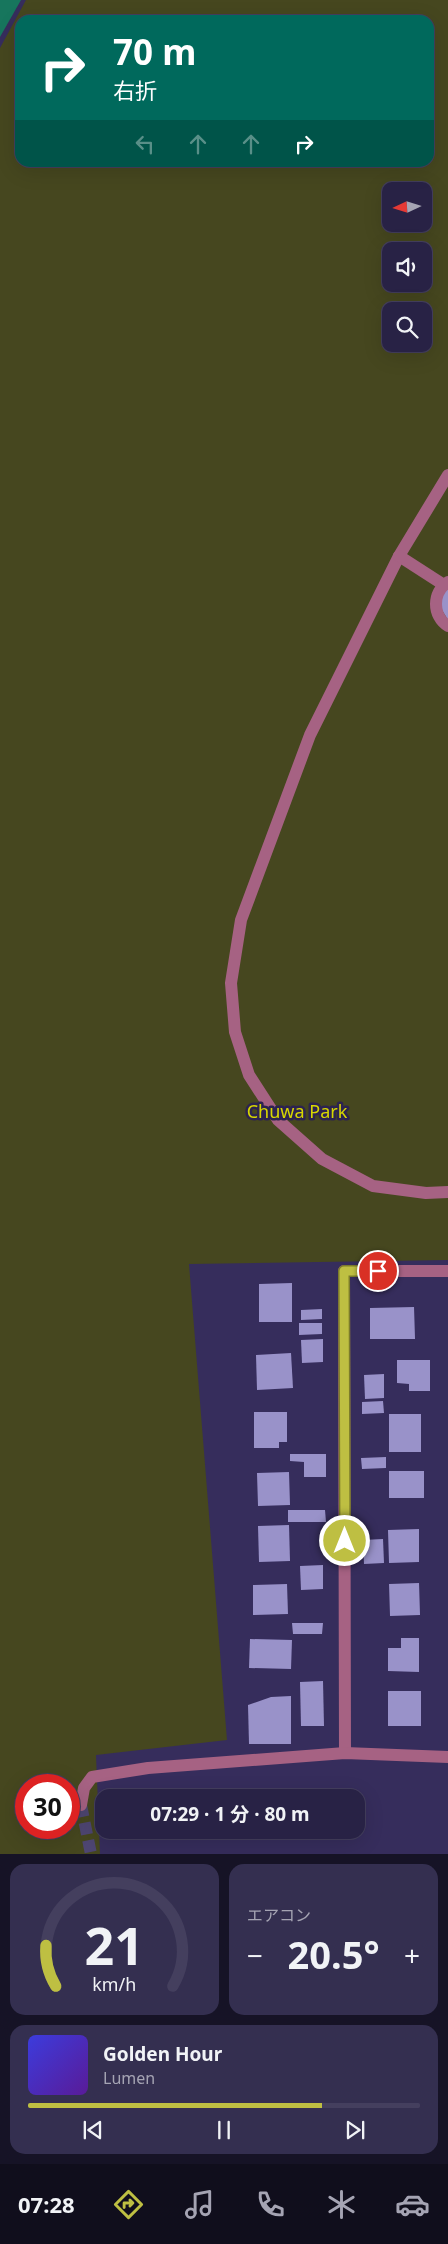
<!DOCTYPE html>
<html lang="ja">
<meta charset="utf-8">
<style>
:root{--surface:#282245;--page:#342f50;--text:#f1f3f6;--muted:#a5a4b3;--line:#443f5e;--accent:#bebf42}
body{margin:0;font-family:"Noto Sans","Noto Sans JP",sans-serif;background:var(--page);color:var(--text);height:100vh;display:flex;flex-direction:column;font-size:19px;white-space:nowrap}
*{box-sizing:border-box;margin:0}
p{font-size:16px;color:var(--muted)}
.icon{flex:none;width:28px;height:28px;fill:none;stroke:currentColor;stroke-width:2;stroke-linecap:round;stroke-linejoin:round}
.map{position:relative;height:1854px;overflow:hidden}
.side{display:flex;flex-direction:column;gap:10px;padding:10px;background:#161326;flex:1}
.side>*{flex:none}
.hud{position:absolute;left:15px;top:15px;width:419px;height:152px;border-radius:15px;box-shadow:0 5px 20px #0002,0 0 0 1px var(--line);background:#00695c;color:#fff;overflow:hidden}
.needle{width:32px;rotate:266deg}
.buttons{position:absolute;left:382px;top:182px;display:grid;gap:10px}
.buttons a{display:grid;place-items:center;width:50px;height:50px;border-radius:10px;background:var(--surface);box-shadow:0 5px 20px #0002,0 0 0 1px var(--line);font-size:25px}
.speed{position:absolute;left:15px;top:1774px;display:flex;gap:10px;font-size:25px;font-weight:700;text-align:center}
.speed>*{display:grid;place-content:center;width:65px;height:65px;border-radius:50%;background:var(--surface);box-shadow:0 5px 20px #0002,0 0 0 1px var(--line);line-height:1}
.speed .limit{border:8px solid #d22;background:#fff;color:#111}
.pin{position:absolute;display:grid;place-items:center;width:42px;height:42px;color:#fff;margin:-21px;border:2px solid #fff;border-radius:50%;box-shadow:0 1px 5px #0007}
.me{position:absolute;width:55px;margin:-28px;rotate:0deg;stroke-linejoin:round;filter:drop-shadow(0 0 4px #0008)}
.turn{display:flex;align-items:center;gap:18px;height:105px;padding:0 15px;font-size:22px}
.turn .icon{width:65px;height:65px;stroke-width:2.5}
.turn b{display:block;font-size:35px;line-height:42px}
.lanes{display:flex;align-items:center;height:48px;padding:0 15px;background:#0003;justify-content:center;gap:25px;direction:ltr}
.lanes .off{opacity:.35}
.big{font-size:38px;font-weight:700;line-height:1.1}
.side .widget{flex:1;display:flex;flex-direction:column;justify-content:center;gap:8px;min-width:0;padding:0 18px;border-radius:15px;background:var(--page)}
.side .dial{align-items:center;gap:0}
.dial svg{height:130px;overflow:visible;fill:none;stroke:var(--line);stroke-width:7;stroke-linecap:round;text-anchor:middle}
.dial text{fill:var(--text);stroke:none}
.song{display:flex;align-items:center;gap:15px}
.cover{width:60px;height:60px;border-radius:8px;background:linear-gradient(135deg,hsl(240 70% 55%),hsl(270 70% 35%))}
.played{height:5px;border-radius:2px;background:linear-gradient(90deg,var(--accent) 75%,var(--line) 75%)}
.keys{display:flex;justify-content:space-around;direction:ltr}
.heat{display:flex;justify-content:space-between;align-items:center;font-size:28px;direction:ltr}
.side .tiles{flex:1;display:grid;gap:10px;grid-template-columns:1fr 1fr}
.widget:last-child{grid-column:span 2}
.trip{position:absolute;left:95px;top:1789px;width:270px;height:50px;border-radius:15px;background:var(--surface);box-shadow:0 5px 20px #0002,0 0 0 1px var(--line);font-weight:700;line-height:50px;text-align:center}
.tabs{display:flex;height:80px;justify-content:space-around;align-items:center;background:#100e1c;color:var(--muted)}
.tabs .icon{width:35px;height:35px}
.tabs .current{color:var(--accent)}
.tabs b{font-size:22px;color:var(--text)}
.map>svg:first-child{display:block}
</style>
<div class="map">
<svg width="448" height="1854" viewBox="0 0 448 1854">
<rect width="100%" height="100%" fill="#362d5c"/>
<path fill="#46471f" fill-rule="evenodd" d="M26 0H448V1260L189 1264 227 1740 96 1755 100 1854H0V48ZM20 20H429V162H20ZM391 191H424V224H391ZM391 251H424V284H391ZM391 311H424V344H391ZM26 1785H69V1828H26Z"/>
<polygon fill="#17765d" points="0,0 21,0 0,37"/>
<g fill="#9992c9">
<polygon points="448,587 448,620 442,610 441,596"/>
<polygon points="292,1283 292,1322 259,1322 259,1284"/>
<polygon points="414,1307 415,1339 370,1339 370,1308"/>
<polygon points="322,1309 322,1319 301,1320 301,1310"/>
<polygon points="299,1323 322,1323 322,1334 299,1335"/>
<polygon points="323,1339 323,1362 302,1363 301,1340"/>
<polygon points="291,1353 293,1388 257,1390 256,1355"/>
<polygon points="397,1360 430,1360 430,1391 409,1391 409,1384 397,1383"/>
<polygon points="384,1374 384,1398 365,1399 364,1375"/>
<polygon points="383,1401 384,1413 362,1414 362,1402"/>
<polygon points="254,1412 287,1412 287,1442 279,1442 279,1448 254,1448"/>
<rect x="389" y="1414" width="32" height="38"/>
<polygon points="290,1454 326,1454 326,1477 304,1477 304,1462 290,1461"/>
<polygon points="386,1457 386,1468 362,1469 361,1458"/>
<rect x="389" y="1471" width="35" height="27"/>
<polygon points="289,1472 290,1505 258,1506 257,1473"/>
<polygon points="288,1510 325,1510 326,1522 288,1522"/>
<polygon points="289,1525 290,1561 259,1562 258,1526"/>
<polygon points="419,1529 419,1562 389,1563 388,1530"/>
<polygon points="383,1539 384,1563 364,1564 363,1540"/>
<polygon points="323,1565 323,1589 301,1590 300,1566"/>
<polygon points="419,1583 420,1615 390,1616 389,1584"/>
<polygon points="287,1584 288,1614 253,1615 253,1585"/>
<polygon points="292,1623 323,1623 322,1634 293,1634"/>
<polygon points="401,1638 419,1638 419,1672 388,1671 388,1648 401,1648"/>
<polygon points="250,1639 292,1640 291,1669 249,1668"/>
<polygon points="323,1681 324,1726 301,1726 300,1682"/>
<rect x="388" y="1691" width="33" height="35"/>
<polygon points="291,1696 291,1744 249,1744 248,1705 271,1697"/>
</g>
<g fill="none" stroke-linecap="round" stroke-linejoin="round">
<polyline stroke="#4e4672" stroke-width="12" stroke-dasharray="12 6" stroke-linecap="butt" points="81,1805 91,1854"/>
<g stroke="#a66283" stroke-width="12">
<polyline points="448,475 399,556 310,735 241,920 231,983 235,1032 249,1075 278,1120 322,1159 373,1186 426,1193 448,1192"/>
<polyline points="399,556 444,585"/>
<path d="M448 582C432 592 432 616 448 626"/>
<polyline points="345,1753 344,1271 448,1271"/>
<polyline points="81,1805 84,1788 92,1777 148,1768 345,1753 448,1757"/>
</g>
</g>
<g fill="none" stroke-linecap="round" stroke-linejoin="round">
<defs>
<polyline id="route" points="345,1541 344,1271 378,1271"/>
</defs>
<use href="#route" stroke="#7c7c2b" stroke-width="12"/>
<use href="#route" stroke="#bebf42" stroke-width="9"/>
</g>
<g text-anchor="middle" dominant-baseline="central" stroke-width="5" stroke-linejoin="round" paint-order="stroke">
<g font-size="18" fill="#d7d700" stroke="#2c2350">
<text x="297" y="1111">Chuwa Park</text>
</g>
</g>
</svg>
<div class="buttons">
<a><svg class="needle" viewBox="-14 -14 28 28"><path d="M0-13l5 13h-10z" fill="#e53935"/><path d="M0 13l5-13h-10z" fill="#a5a4b3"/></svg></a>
<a><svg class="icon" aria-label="sound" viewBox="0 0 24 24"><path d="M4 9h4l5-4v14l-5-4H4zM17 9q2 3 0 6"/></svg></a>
<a><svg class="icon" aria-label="search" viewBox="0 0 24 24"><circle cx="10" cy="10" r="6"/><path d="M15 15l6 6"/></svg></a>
</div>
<div class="speed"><div class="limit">30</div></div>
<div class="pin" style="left:378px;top:1271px;background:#d93025"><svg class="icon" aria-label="arrive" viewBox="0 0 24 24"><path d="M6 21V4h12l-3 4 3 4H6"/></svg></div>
<svg class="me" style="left:345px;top:1541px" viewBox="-20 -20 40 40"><circle r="17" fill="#bebf42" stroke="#fff" stroke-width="3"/><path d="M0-11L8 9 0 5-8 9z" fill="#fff"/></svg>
<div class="trip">07:29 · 1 分 · 80 m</div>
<div class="hud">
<div class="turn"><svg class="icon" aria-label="right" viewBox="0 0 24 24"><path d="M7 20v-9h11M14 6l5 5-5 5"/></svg><div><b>70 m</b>右折</div></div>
<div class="lanes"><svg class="icon off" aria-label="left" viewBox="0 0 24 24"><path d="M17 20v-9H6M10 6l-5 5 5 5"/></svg><svg class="icon off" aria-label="ahead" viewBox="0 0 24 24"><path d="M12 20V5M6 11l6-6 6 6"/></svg><svg class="icon off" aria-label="ahead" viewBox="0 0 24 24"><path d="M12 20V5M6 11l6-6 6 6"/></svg><svg class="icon" aria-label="right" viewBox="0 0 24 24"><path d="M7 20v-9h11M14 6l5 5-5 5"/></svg></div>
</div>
</div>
<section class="side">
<div class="tiles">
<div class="widget dial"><svg viewBox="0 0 100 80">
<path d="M14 69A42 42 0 1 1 86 69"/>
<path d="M14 69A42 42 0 0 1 8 44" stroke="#bebf42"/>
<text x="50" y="56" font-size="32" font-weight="700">21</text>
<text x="50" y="72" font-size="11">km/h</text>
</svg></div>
<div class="widget"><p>エアコン</p>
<div class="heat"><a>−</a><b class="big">20.5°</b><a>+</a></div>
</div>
<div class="widget">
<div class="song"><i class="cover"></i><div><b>Golden Hour</b><p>Lumen</p></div></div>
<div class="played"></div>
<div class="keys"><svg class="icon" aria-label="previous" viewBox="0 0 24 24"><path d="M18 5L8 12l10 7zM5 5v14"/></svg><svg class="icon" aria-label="pause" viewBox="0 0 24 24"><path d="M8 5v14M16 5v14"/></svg><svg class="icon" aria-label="next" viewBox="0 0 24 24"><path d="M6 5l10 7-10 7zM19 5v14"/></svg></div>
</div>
</div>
</section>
<nav class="tabs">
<b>07:28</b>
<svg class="icon current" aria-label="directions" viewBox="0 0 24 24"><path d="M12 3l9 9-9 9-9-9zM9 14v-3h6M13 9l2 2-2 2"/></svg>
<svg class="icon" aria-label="music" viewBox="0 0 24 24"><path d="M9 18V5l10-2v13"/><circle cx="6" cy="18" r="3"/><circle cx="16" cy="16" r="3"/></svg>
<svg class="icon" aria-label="phone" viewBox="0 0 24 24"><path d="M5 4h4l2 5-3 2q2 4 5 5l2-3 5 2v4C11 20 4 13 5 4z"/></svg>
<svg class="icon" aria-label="climate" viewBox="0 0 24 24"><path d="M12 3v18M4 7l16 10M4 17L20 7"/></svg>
<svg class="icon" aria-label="car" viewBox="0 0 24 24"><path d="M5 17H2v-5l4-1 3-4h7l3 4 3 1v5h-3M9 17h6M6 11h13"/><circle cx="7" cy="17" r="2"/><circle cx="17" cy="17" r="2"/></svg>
</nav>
